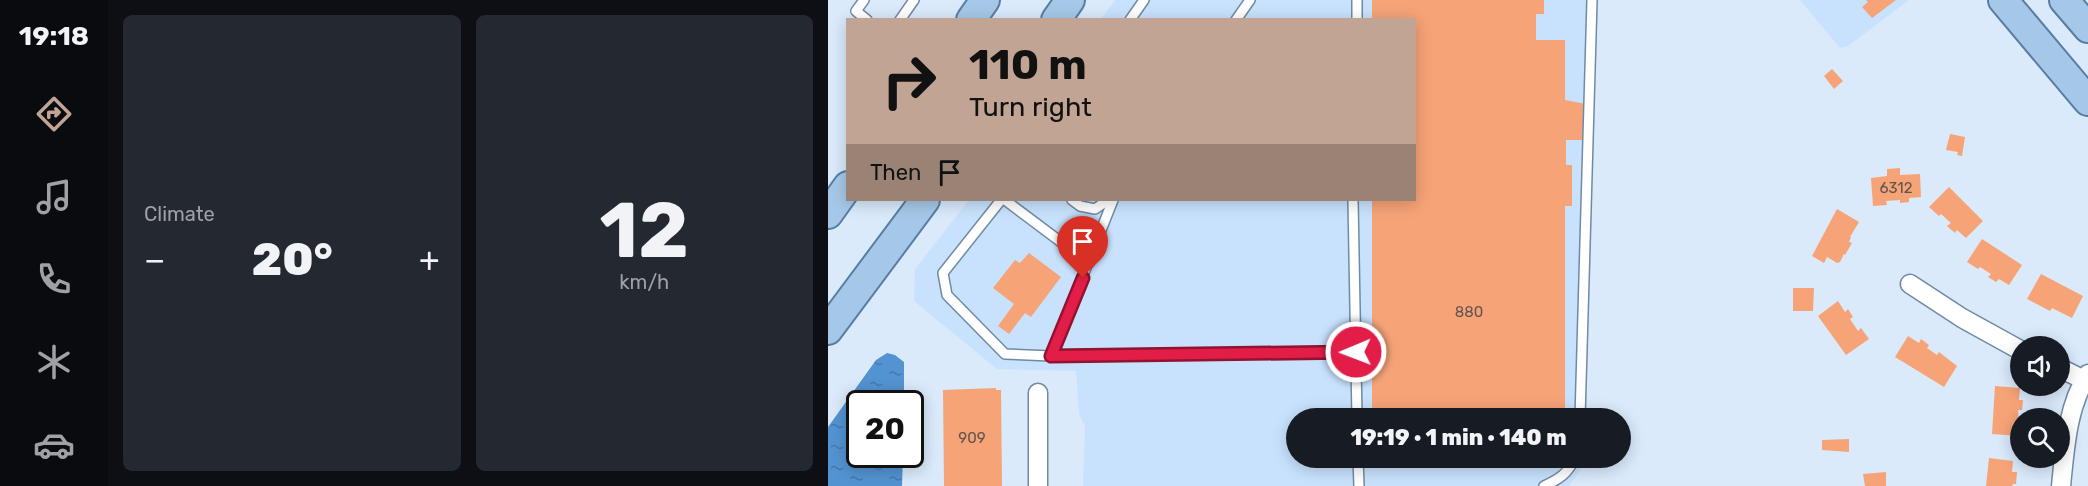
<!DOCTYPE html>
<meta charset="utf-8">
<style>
:root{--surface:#171b24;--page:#242831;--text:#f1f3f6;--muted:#9ea1a6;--accent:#c1a493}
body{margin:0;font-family:Rubik,sans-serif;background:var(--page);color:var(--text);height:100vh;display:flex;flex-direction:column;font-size:22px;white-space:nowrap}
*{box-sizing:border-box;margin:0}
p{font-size:20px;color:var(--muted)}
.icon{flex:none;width:33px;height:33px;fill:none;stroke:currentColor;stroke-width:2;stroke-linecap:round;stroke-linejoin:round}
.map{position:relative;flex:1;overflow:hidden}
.drawer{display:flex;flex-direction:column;gap:15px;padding:15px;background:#0d0f14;width:720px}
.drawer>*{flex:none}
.guide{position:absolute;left:18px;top:18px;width:570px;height:183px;border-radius:0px;box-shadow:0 3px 15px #0003;background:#c1a493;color:#111;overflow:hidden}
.tools{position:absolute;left:1182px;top:336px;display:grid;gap:12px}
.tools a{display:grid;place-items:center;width:60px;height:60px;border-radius:50%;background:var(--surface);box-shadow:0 3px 15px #0003;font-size:30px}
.speed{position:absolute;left:18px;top:390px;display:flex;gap:12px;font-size:30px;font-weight:700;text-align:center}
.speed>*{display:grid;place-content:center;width:78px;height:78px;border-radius:50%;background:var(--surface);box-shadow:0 3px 15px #0003;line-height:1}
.speed .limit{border:3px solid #111;border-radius:9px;background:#fff;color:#111}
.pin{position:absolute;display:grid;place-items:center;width:51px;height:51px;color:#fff;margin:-62px -26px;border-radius:50% 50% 50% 0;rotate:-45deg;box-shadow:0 0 6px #0007}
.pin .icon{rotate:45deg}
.me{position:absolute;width:66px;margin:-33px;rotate:269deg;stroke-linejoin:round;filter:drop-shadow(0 0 4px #0008)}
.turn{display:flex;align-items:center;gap:21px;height:126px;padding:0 24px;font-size:27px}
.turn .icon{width:78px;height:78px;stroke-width:2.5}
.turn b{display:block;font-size:42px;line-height:51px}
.then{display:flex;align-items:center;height:57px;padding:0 24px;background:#0003;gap:12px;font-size:22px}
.big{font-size:45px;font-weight:800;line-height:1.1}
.drawer .widget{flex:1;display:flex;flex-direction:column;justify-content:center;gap:9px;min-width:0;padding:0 21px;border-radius:9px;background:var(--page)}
.drawer .dial{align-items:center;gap:0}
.dial b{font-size:78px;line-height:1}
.heat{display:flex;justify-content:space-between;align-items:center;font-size:33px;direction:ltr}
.drawer .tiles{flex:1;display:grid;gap:15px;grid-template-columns:repeat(2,1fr)}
.trip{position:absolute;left:458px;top:408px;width:345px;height:60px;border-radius:30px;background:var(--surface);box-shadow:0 3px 15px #0003;font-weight:800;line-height:60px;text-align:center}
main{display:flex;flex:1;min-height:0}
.tabs{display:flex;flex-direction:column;width:108px;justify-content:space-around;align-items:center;background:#090b0e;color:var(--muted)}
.tabs .icon{width:42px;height:42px}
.tabs .on{color:var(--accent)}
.tabs b{font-size:27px;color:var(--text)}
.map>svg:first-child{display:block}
</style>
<main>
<nav class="tabs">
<b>19:18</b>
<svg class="icon on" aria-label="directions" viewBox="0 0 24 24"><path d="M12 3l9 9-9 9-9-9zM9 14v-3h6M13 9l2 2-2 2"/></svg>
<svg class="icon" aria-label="music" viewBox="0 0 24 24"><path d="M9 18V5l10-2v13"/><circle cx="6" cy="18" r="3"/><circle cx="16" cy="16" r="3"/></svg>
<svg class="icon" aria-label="phone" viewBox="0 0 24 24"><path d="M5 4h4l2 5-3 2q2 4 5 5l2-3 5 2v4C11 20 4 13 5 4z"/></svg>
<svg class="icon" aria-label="climate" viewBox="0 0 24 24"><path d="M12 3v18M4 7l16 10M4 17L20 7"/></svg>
<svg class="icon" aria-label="car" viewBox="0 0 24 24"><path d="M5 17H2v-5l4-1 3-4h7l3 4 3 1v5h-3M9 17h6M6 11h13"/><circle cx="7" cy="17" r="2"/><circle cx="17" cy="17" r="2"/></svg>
</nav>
<section class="drawer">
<div class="tiles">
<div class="widget"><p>Climate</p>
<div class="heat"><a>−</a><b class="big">20°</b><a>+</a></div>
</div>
<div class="widget dial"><b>12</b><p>km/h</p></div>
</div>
</section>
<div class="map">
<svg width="1260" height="486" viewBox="0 0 1260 486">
<defs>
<pattern id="water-ripples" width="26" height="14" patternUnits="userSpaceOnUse" patternTransform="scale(1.5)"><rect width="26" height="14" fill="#5393d2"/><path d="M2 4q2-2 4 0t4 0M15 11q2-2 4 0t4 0" fill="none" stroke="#4579ac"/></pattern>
</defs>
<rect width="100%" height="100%" fill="#daeafb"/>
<g fill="#c8e2fd">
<polygon points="287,0 769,0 757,418 468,418 468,458 756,458 756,465 741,486 255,486 257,427 251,414 248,371 169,369 86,301 87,269 141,200 586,200 586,20 273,19"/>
<polygon points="972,0 1081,0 1020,46 1012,48"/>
</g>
<polygon fill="url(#water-ripples)" points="59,353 67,355 76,362 76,403 32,404 32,454 75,455 74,486 0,486 0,427 48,360"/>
<g fill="#f6a377">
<polygon points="544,0 716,0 716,14 708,14 708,40 737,40 737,100 758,104 758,140 738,140 738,165 744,165 744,206 737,206 737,418 544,418 544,200 586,200 586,20 544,20"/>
<polygon points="1038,0 1068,0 1044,18 1034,7 1040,2"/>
<polygon points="1004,69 1015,81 1006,89 996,76"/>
<polygon points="1122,134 1137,137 1134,156 1129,155 1130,152 1118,150"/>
<polygon points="1072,168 1072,175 1092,174 1093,197 1081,198 1081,202 1072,203 1072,200 1058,201 1059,205 1045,206 1043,178 1059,176 1059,169"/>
<polygon points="1121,187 1155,221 1138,238 1129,230 1127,233 1119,226 1123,223 1113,214 1111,216 1101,207"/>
<polygon points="1009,209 1031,222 1022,237 1023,237 1021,242 1024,243 1017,255 1015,254 1015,256 1012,262 1009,263 999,257 996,263 984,256"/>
<polygon points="1154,239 1194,265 1181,285 1171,279 1168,282 1160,277 1163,274 1152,267 1150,269 1139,262"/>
<polygon points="201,253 233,277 203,317 197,313 181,334 170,326 186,304 165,288 187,260 192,263"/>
<polygon points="1213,274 1255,296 1244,318 1224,308 1222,311 1199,299"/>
<polygon points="965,288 986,288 985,311 965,311"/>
<polygon points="1010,301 1017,312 1020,309 1025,317 1022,319 1030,331 1033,328 1041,339 1018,355 990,316"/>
<polygon points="1080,336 1091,343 1093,339 1101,345 1099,348 1109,355 1111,352 1129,366 1116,387 1067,357"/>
<polygon points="1167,386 1192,388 1191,400 1195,400 1194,410 1190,410 1192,436 1164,434"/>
<polygon points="168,388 168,390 173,390 174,486 116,486 115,390"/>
<polygon points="1021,439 1021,452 994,450 994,440"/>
<rect x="557" y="458" width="180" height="6"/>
<polygon points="1161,458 1185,461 1184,472 1189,472 1188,484 1185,484 1184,486 1158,486"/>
<polygon points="1058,472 1058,486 1037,486 1035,474"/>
</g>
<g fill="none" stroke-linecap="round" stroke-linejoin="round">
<defs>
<g id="service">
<polyline points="36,0 28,11 39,20"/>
<polyline points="72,20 86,0"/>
<polyline points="302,20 316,0"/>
<polyline points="408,20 422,0"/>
<polyline points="529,20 529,0"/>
<polyline points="173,200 115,273 119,295 177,354 223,356 285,200"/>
<polyline points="177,200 261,263"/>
<polyline points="244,200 252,206 267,209 280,200"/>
<polyline points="525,200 529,418"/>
<polyline points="223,356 528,352"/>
<polyline points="752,418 764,0"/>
<polyline points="530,458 531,486"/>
<path d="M716 486C732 479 740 473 747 458"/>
</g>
<g id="minor">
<polyline points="1082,284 1134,318 1192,350"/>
<polyline points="1232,368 1256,380"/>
<polyline points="210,393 210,486"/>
<path d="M1233 486C1237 448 1239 407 1260 374"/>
</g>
<g id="primary">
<polyline points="1175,0 1260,101"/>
<polyline points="1236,0 1260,28"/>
<polyline points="143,20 157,0"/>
<polyline points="228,20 242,0"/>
<polyline points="0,214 20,186"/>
<polyline points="0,330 97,200"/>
</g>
</defs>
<use href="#service" stroke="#718aa3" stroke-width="12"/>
<use href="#minor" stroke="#718aa3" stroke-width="21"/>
<use href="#primary" stroke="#567ea5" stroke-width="32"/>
<use href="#service" stroke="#fff" stroke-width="9"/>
<use href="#minor" stroke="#fff" stroke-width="18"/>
<use href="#primary" stroke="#a6c8e8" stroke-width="28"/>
</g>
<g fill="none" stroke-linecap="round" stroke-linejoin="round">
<defs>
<polyline id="route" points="255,278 223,356 528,352"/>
</defs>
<use href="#route" stroke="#92132f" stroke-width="15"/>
<use href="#route" stroke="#e11d48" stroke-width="10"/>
</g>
<g text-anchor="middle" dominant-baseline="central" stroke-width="4.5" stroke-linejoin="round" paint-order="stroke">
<g font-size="15" fill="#605451">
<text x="1068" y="188">6312</text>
<text x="641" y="312">880</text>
<text x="144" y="438">909</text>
</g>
</g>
</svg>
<div class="tools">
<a><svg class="icon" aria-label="sound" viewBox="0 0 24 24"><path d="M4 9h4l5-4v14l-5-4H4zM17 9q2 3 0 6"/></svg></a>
<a><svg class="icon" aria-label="search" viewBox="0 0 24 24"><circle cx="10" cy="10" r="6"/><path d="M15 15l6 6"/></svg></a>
</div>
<div class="speed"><div class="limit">20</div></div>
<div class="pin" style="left:255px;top:278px;background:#d93025"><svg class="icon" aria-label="arrive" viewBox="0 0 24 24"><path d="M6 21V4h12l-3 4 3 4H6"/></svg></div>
<svg class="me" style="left:528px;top:352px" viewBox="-20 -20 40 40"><circle r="17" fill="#e11d48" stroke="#fff" stroke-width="3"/><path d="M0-11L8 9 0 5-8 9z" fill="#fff"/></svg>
<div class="trip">19:19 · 1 min · 140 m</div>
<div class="guide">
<div class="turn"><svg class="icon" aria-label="right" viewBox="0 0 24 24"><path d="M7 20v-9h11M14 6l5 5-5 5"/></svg><div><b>110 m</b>Turn right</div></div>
<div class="then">Then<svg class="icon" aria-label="arrive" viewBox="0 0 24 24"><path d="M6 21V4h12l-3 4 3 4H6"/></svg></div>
</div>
</div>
</main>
